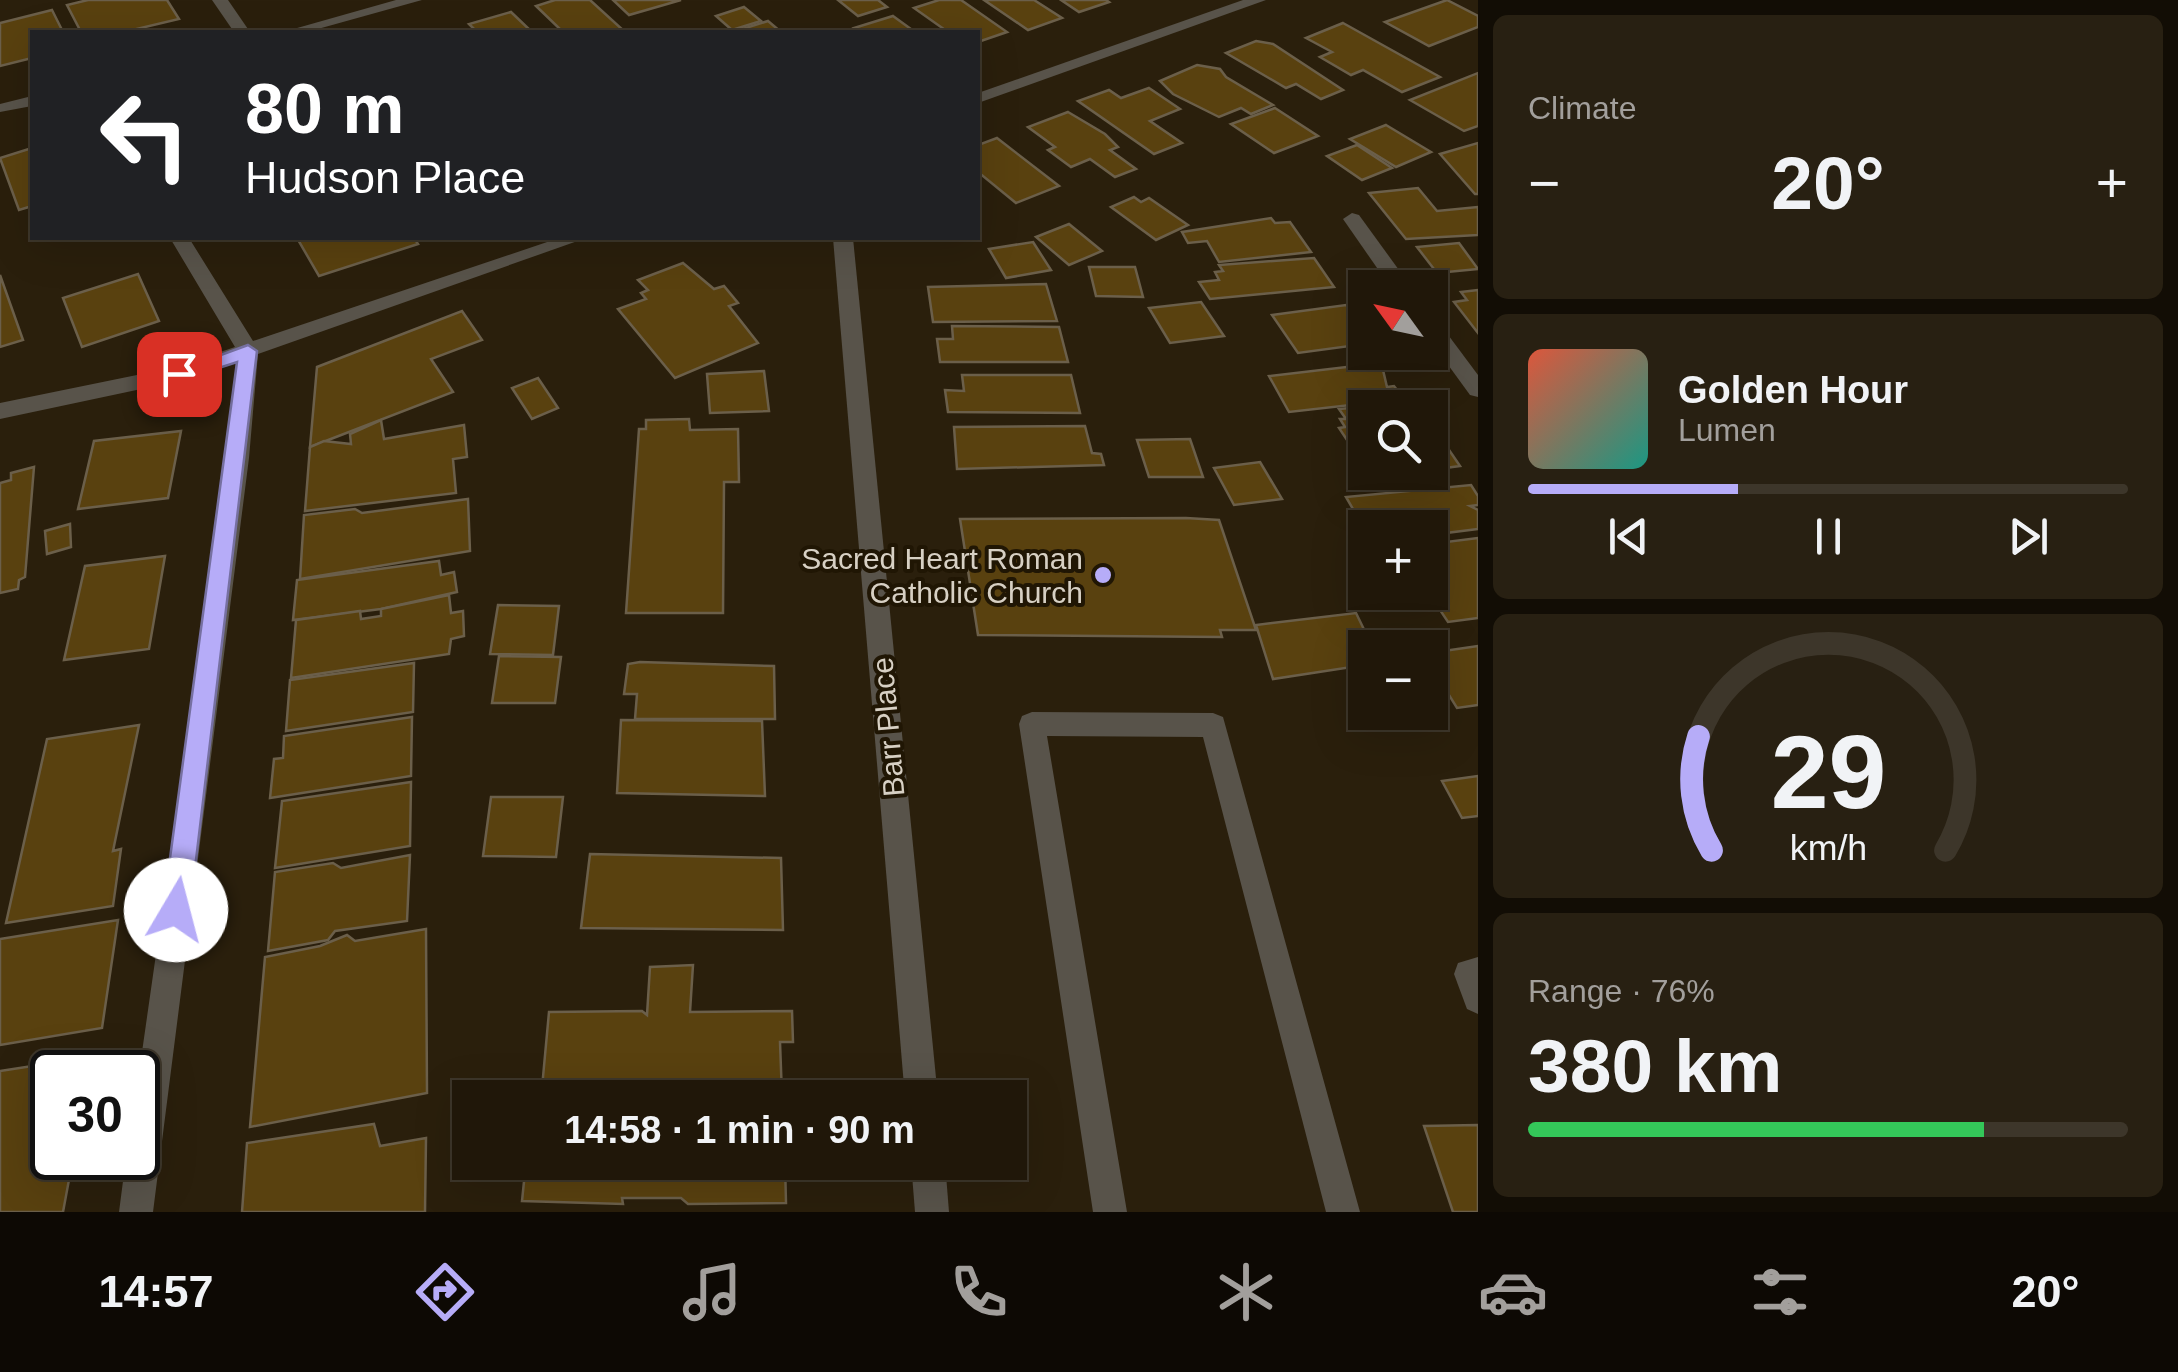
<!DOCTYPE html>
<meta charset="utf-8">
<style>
:root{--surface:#201709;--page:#282012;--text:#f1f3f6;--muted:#a29f9c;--line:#3d362a;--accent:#b6acf8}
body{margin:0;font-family:Arial,sans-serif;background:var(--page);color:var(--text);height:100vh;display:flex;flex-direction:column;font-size:38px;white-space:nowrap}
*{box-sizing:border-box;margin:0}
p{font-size:32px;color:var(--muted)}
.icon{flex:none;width:55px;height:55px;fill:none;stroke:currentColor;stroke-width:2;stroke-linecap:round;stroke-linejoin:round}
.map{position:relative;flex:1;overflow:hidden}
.sheet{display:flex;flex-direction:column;gap:15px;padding:15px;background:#120d05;width:700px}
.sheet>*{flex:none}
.guide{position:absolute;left:30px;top:30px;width:950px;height:210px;border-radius:0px;box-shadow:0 10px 40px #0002,0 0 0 2px var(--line);background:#202124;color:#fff;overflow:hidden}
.needle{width:65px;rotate:303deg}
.buttons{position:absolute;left:1348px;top:270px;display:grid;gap:20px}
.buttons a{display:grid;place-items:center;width:100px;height:100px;border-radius:0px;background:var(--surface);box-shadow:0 10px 40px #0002,0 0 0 2px var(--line);font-size:50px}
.speed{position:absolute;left:30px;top:1050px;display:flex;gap:20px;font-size:50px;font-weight:700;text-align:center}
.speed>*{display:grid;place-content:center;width:130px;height:130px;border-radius:50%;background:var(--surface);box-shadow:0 10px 40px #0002,0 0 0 2px var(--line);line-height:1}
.speed .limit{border:5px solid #111;border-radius:15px;background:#fff;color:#111}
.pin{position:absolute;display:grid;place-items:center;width:85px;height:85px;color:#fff;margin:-42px;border-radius:20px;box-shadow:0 5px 15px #0006}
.me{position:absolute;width:110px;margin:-55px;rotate:8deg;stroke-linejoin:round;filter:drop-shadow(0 0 8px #0008)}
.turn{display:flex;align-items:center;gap:35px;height:210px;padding:0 50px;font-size:45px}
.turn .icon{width:130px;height:130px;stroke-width:2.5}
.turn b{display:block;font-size:70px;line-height:85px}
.big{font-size:75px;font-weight:700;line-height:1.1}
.sheet .widget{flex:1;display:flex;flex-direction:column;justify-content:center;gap:15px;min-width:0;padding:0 35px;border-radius:15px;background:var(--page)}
.sheet .dial{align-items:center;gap:0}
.dial svg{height:260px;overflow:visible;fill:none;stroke:var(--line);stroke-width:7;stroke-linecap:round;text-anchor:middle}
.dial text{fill:var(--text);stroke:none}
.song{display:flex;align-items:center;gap:30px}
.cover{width:120px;height:120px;border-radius:15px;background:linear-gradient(135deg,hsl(10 70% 55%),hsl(170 70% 35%))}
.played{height:10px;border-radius:5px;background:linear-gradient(90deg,var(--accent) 35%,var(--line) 35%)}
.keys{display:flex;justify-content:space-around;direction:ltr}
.heat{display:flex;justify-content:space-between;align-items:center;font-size:55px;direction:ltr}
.charge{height:15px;border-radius:8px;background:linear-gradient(90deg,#34c759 76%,var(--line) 0)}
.trip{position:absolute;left:452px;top:1080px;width:575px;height:100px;border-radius:0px;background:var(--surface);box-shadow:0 10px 40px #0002,0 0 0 2px var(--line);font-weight:700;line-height:100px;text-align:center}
.tab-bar{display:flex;height:160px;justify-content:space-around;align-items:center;background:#0d0904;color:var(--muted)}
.tab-bar .icon{width:70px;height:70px}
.tab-bar .on{color:var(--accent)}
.tab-bar b{font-size:45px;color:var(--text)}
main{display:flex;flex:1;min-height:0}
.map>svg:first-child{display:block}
</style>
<main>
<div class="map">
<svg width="1478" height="1212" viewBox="0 0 1478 1212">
<rect width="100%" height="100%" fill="#2a1f0c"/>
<g fill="#59410f" stroke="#6b5f4a" stroke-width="2.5">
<polygon points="88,0 167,0 179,19 124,32 81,32 67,5"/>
<polygon points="555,0 590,0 624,31 563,32 536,6"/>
<polygon points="613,0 681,0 629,15"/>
<polygon points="838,0 878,0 887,7 858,16"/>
<polygon points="939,0 961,0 1007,32 978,42 978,32 948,32 914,8"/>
<polygon points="984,0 1034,0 1062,18 1028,30"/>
<polygon points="1061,0 1106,0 1109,2 1079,12"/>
<polygon points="1447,0 1478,16 1478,27 1429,46 1385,22"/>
<polygon points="744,7 761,21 732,30 716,16"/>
<polygon points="52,10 63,32 32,32 32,58 0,66 0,23"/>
<polygon points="511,12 532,32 477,32 469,24"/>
<polygon points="893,16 915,32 859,32 854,28"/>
<polygon points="768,21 781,32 736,31"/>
<polygon points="1343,23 1440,77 1402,92 1363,70 1351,75 1320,57 1332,52 1306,38"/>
<polygon points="1256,41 1273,44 1343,90 1321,99 1296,84 1286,88 1226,53"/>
<polygon points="1197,65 1220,69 1226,77 1273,105 1251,114 1241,108 1219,117 1173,94 1160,81"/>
<polygon points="1478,73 1478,126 1464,131 1410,100"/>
<polygon points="1149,88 1180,109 1150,121 1182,143 1154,154 1078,101 1109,90 1121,98"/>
<polygon points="1275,108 1318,136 1274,153 1231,124"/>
<polygon points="1068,112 1105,134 1118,147 1110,150 1136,169 1115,177 1090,159 1071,167 1048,150 1055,147 1028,127"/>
<polygon points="1386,125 1431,152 1396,167 1350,139"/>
<polygon points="997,138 1059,186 1016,203 978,172 978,145"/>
<polygon points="1478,143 1478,194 1475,194 1440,154"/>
<polygon points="1357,145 1392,168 1362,180 1327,156"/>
<polygon points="32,148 32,206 19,210 0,158"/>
<polygon points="1418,188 1437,211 1478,207 1478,235 1406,239 1369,193"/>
<polygon points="1134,197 1141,202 1149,198 1188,225 1156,240 1111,207"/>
<polygon points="1271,218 1275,223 1290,222 1311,252 1219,262 1207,241 1188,243 1182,232"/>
<polygon points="1069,224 1102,251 1069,265 1036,237"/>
<polygon points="297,238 414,238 418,244 319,276"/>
<polygon points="1033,242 1051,270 1006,278 989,249"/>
<polygon points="1459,243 1478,269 1437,273 1417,247"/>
<polygon points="1314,258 1334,287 1210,299 1199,282 1219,280 1215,272 1223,271 1219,265"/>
<polygon points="683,263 714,289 724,286 738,303 729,306 758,343 675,378 618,309 646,299 641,293 648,290 638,280"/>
<polygon points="1089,267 1135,267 1143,297 1096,296"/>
<polygon points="138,274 159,321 82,347 63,298"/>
<polygon points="0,275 23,340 0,347"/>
<polygon points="1046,284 1057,321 933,322 928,287"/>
<polygon points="1478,290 1478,333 1454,302 1467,300 1461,292"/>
<polygon points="1201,302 1224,336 1170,343 1149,308"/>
<polygon points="1346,305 1365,325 1365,344 1298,353 1272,315"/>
<polygon points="462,311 482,340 431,359 453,392 310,447 317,367"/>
<polygon points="952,326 1059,327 1068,362 940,362 937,339 953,339"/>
<polygon points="1372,364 1383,370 1387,387 1394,386 1404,399 1289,412 1269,376"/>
<polygon points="764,371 769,411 710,413 707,374"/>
<polygon points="962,375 1071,375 1080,413 948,412 945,390 964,391"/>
<polygon points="538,378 558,408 532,419 512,388"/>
<polygon points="1416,402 1420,408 1365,408 1365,467 1339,428 1345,427 1340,419 1346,419 1339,409"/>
<polygon points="689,419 690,430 738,429 739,482 724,482 723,613 626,613 639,429 646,429 646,420"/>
<polygon points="381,420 384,439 464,425 467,457 453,459 456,493 305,511 310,447 324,441 351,444 350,434"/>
<polygon points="1430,422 1460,466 1430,470"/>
<polygon points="1085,426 1092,453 1101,454 1104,465 957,469 954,427"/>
<polygon points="181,431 168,498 78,509 94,441"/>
<polygon points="1190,439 1203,477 1149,477 1137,440"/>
<polygon points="1260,462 1282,499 1234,505 1214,468"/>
<polygon points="34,467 25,577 19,580 18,589 0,593 0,483 11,480 11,473"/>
<polygon points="1471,485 1478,496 1478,505 1470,506 1478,510 1478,529 1430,535 1430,528 1355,529 1348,517 1357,516 1346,497"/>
<polygon points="468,499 470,551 300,579 304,515 355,509 362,513"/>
<polygon points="1186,518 1219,520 1256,630 1220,630 1222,637 978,635 960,519"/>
<polygon points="70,524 71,547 47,554 45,531"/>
<polygon points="1478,538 1478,618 1448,622 1428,592 1430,544"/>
<polygon points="165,556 149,649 64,660 85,566"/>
<polygon points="439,561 441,575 454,572 457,592 381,609 293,620 297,580"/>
<polygon points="449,595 451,613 463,611 464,636 451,639 449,654 291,678 296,620 360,611 361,619 381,616 381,609"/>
<polygon points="498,605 559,606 553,655 490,654"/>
<polygon points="1356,613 1373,648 1365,648 1365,665 1273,679 1256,625"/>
<polygon points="1478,646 1478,705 1457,708 1431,666 1438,666 1430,653"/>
<polygon points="499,656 561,657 555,703 492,703"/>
<polygon points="640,662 774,666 775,719 635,719 637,694 624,694 628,664"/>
<polygon points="414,663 413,712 286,731 290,680"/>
<polygon points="412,717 411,776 270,798 274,759 283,758 284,736"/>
<polygon points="621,720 762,721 765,796 617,793"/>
<polygon points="139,725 113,851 121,849 113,906 6,923 47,739"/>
<polygon points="1478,776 1478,816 1462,818 1442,781"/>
<polygon points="411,782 410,846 275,868 282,801"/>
<polygon points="491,797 563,797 556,857 483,856"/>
<polygon points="590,854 781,858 783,930 581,928"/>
<polygon points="410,855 407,921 335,931 328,940 268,951 275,872 333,863 341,868"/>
<polygon points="118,920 102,1028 0,1045 0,939"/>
<polygon points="426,929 427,1093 250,1127 265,957 320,946 347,935 355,941"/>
<polygon points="693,965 690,1012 792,1011 793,1042 780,1042 782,1096 542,1088 549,1012 642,1011 647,1015 650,967"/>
<polygon points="84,1058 81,1072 52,1072 52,1158 65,1158 63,1170 71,1169 63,1212 0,1212 0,1071"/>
<polygon points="374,1124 380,1146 426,1138 425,1212 242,1212 247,1143"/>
<polygon points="1478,1125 1478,1212 1453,1212 1424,1126"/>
<polygon points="526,1162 785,1162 786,1203 688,1204 681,1198 622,1198 623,1204 522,1201"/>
</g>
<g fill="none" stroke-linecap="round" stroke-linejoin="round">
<g fill="#58534a" fill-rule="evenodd">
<polygon points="212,0 228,0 250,32 234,32"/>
<polygon points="396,0 422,0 307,32 283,32"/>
<polygon points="1243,0 1266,0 978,103 978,93"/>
<polygon points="32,96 32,106 0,112 0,104"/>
<polygon points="1352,213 1359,215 1412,288 1391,288 1343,219"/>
<polygon points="170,238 189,238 253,341 559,238 586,238 258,354 249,458 153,1212 119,1212 126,1158 138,1158 138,1080 227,458 236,362 179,381 0,419 0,403 176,367 235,347"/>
<polygon points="833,238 853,238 938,1098 905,1098"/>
<polygon points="1430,318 1437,320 1478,375 1478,397 1470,395 1430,340"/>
<polygon points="1032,712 1213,713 1223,717 1360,1212 1326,1212 1203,737 1047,736 1127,1212 1093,1212 1019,724 1022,716"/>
<polygon points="1478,957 1478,1014 1467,1009 1454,974 1458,963"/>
<polygon points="911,1162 945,1162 949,1212 915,1212"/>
</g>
</g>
<polygon fill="#b6acf8" stroke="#7670a1" stroke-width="2.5" points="248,345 257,351 190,910 186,920 176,924 167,920 163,910 237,362 179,381 169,374"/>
<circle fill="#b6acf8" stroke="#201604" stroke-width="4" cx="1103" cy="575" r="10"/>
<g text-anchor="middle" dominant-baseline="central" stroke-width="8" stroke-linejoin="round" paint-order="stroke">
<g font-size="30" fill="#d7d0c4" stroke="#201604" text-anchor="end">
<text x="1083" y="558">Sacred Heart Roman<tspan x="1083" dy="34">Catholic Church</tspan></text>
</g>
<g font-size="30" fill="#d7d0c4" stroke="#201604">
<text transform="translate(888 727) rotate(-95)">Barr Place</text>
</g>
</g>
</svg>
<div class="buttons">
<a><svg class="needle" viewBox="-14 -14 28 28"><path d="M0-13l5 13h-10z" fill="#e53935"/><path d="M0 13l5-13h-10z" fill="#a29f9c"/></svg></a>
<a><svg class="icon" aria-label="search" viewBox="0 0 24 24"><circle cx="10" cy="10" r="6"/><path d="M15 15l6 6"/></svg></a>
<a>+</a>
<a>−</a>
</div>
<div class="speed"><div class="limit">30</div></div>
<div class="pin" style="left:179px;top:374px;background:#d93025"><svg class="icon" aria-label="arrive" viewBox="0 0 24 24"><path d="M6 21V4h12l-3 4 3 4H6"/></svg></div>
<svg class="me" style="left:176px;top:910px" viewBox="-20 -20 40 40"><circle r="19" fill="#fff"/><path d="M0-13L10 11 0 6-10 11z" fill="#b6acf8"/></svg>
<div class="trip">14:58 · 1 min · 90 m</div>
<div class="guide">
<div class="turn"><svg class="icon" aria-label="left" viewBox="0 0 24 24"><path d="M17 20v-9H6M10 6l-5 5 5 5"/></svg><div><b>80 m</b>Hudson Place</div></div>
</div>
</div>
<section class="sheet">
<div class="widget"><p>Climate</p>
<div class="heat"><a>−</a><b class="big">20°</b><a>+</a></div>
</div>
<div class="widget">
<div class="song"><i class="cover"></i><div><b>Golden Hour</b><p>Lumen</p></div></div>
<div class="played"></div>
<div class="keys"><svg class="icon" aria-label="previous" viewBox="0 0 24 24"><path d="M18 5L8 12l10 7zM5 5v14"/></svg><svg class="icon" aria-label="pause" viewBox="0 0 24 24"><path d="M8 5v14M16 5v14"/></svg><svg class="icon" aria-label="next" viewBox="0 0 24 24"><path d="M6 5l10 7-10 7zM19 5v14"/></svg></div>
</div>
<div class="widget dial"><svg viewBox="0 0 100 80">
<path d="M14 69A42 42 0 1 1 86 69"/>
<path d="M14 69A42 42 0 0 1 10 34" stroke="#b6acf8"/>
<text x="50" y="56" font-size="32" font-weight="700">29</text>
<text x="50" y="72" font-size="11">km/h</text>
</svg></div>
<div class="widget"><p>Range · 76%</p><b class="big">380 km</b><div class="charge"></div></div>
</section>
</main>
<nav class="tab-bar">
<b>14:57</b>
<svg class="icon on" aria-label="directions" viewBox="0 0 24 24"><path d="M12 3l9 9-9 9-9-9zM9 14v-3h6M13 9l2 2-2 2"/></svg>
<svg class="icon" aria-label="music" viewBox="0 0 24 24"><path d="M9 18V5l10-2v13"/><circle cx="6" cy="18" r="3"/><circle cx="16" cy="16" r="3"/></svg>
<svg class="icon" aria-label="phone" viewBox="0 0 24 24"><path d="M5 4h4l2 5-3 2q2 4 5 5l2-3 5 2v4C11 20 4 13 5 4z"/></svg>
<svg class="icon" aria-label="climate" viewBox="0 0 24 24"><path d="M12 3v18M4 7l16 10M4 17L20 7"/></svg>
<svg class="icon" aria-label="car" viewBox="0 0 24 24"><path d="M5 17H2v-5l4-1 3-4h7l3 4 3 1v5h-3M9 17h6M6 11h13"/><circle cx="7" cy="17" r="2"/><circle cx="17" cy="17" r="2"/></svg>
<svg class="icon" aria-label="filters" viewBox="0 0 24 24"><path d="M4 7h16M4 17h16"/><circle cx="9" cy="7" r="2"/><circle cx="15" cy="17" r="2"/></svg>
<b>20°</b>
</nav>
